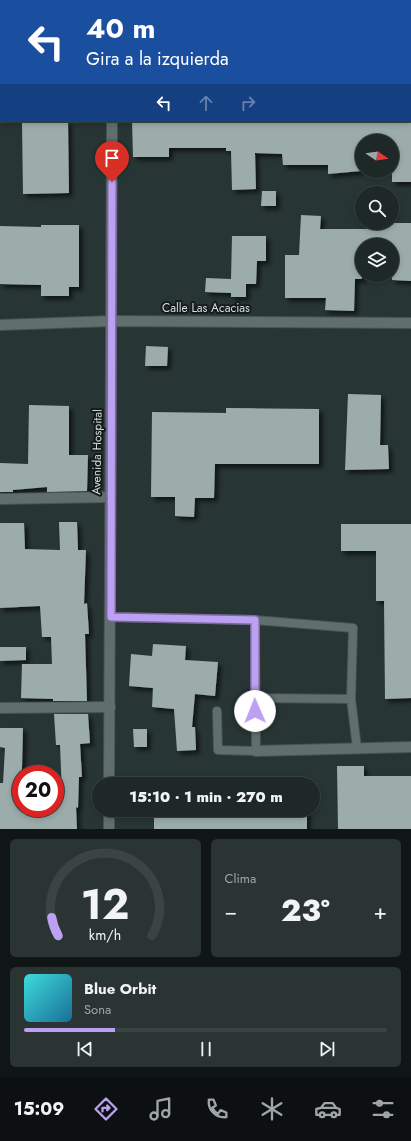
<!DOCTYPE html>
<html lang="es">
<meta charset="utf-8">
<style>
:root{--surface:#1d2827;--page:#2a3433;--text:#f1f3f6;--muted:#a0a6a7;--line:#3b4444;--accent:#bca0f2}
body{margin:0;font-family:Jost,sans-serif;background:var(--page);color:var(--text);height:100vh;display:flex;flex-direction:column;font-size:15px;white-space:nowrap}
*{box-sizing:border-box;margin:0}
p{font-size:13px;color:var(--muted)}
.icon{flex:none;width:22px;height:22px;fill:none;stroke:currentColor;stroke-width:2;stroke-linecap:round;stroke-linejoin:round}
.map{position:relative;height:829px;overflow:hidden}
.side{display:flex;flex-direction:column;gap:10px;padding:10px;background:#101615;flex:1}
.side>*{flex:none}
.banner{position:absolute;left:0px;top:0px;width:411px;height:122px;box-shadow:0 2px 6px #0003,0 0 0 1px var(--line);background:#1a4fa0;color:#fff;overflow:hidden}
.needle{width:26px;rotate:103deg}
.buttons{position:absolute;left:355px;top:134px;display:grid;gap:8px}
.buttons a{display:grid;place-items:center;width:44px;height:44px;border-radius:50%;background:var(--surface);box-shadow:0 2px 6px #0003,0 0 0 1px var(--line);font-size:20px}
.speed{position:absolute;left:12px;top:765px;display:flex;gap:8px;font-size:20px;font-weight:700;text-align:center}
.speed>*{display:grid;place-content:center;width:52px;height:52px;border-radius:50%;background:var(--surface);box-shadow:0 2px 6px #0003,0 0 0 1px var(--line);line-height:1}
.speed .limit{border:6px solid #d22;background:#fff;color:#111}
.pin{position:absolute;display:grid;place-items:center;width:34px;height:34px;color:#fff;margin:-41px -17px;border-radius:50% 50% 50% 0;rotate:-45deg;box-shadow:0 0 4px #0007}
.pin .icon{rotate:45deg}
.me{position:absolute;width:44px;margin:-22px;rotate:359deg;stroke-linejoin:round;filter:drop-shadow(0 0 3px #0008)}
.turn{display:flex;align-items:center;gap:14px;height:84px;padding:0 20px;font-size:18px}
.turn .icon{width:52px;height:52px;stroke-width:2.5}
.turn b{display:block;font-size:28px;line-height:34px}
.lanes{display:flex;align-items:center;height:38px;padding:0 20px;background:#0003;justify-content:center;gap:20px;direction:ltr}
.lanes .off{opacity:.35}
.big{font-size:30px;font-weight:800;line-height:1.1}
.side .card{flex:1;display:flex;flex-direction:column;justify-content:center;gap:6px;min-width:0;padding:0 14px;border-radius:6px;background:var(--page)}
.side .dial{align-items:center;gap:0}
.dial svg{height:104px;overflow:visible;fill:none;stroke:var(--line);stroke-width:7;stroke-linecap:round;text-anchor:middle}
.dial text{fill:var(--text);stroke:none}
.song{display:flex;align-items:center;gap:12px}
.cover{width:48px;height:48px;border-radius:6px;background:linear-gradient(135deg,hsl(180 70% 55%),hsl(200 70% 35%))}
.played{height:4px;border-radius:2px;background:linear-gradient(90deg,var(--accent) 25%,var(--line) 25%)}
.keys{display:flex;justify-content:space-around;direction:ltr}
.heat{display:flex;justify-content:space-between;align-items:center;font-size:22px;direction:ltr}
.side .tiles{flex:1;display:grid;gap:10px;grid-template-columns:1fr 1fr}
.card:last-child{grid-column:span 2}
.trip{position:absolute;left:92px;top:777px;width:228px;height:40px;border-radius:20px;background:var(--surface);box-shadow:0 2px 6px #0003,0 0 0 1px var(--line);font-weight:800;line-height:40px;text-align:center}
.tab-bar{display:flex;height:64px;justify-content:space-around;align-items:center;background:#0c1010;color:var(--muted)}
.tab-bar .icon{width:28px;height:28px}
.tab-bar .current{color:var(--accent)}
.tab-bar b{font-size:18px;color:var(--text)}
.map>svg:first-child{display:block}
</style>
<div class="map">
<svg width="411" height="829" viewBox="0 0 411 829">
<defs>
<filter id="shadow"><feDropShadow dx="3.5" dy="3.5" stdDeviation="2" flood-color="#0009"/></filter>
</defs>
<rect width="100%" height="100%" fill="#273534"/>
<g fill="#9bacab" filter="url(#shadow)">
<polygon points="47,121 68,121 69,193 23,194 22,123 47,123"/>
<polygon points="132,121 411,121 411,182 392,182 392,141 360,141 361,171 328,174 328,165 283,165 282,154 255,153 256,189 232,190 231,151 226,151 226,148 169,148 169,157 133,157"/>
<polygon points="262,191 276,191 276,206 261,206"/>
<polygon points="301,215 321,216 320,229 381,229 381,223 411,223 411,281 392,280 392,245 362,245 362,279 355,279 354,311 325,310 326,298 285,298 285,255 299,255"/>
<polygon points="41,225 79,225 79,287 69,287 69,296 41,296 41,285 0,284 0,226 41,227"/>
<polygon points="232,236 266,236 266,261 257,261 256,284 246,284 246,297 231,297 231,293 205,292 206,278 231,279"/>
<polygon points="146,346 168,347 167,366 145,366"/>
<polygon points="348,394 381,395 380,445 388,445 389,469 345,470"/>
<polygon points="29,405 69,406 69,455 88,455 87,491 47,492 47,487 13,490 13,492 0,492 0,463 28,464"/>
<polygon points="226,408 319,409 319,464 215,464 214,498 195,498 194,517 175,516 175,497 151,497 152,412 226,413"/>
<polygon points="59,522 77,522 78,550 86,550 84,604 87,603 89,634 85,634 87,701 53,701 53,699 21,698 22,664 52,664 51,637 42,637 40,606 0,608 0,523 24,523 25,549 60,550"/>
<polygon points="341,524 411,524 411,698 385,699 384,601 376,601 376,551 341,551"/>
<polygon points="153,644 186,646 185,660 218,662 215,696 195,694 192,727 195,727 196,750 177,751 174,709 152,707 153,688 129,686 131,654 152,656"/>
<polygon points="0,647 26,647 26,660 0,661"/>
<polygon points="54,714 88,714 90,743 80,744 82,777 79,777 78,808 76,807 77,829 0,829 0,783 3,783 5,748 0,747 0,728 23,728 21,808 55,808 55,793 62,794 60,745 56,745"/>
<polygon points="133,729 147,729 147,747 134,747"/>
<polygon points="337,766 364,766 364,776 411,776 411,829 338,829"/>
<rect x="154" y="810" width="153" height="19"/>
</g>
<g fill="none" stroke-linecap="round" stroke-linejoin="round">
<defs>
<g id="service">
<polyline points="111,617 255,620 353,628 351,699 357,748"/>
<polyline points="255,698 351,699"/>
<polyline points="217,711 218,750 256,751 255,620"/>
</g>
<g id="minor">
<polyline points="410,68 411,68"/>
<polyline points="0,69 1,69"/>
<polyline points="0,325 112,321 411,323"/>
<polyline points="0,499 110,497"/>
<polyline points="0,708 110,707"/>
<polyline points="256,751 411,747"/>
<polyline points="109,784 112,121"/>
<polyline points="109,829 109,810"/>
</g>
</defs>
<use href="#service" stroke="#465352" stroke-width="10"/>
<use href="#minor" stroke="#465352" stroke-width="12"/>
<use href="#service" stroke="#606f6e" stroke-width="8"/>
<use href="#minor" stroke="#606f6e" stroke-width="10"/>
</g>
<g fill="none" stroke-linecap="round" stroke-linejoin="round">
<defs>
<polyline id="route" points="112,182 111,617 255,620 255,711"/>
</defs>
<use href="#route" stroke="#7a689d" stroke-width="10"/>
<use href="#route" stroke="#bca0f2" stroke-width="7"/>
</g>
<g text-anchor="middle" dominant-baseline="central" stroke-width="4" stroke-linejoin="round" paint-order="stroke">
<g font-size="12" fill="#d5dedd" stroke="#151b1b">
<text x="206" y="308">Calle Las Acacias</text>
<text transform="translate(97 452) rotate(-89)">Avenida Hospital</text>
</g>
</g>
</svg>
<div class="buttons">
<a><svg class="needle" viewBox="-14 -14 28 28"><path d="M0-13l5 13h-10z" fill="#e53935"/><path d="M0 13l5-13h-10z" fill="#a0a6a7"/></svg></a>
<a><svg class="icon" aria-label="search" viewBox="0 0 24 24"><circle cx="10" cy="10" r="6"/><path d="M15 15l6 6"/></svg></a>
<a><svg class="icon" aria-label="layers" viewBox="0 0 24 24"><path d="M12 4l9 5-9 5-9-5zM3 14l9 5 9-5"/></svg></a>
</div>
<div class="speed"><div class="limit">20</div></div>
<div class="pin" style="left:112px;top:182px;background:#d93025"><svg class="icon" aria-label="arrive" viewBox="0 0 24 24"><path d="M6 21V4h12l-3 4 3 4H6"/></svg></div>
<svg class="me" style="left:255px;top:711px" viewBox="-20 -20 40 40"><circle r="19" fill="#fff"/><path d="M0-13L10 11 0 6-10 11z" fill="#bca0f2"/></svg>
<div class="trip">15:10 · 1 min · 270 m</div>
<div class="banner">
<div class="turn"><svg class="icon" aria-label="left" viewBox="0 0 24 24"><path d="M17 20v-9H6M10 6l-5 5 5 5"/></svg><div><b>40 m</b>Gira a la izquierda</div></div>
<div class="lanes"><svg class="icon" aria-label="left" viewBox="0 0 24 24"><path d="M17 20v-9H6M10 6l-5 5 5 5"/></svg><svg class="icon off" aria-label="ahead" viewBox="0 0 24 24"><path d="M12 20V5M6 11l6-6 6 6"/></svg><svg class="icon off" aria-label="right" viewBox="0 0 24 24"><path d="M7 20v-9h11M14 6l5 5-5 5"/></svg></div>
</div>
</div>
<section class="side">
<div class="tiles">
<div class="card dial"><svg viewBox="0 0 100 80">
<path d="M14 69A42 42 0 1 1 86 69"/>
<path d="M14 69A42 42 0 0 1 9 55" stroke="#bca0f2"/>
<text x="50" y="56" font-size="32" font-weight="700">12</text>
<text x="50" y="72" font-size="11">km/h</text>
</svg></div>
<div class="card"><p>Clima</p>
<div class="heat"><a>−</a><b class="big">23°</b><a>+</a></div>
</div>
<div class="card">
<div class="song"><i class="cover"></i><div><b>Blue Orbit</b><p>Sona</p></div></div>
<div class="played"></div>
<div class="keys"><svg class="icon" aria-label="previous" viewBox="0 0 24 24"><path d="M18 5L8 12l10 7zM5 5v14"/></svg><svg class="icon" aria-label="pause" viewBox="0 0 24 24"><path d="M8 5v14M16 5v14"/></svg><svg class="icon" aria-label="next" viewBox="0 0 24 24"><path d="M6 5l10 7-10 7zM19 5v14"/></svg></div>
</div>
</div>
</section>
<nav class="tab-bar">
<b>15:09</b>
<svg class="icon current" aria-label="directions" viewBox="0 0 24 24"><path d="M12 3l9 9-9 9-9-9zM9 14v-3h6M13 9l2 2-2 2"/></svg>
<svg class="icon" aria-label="music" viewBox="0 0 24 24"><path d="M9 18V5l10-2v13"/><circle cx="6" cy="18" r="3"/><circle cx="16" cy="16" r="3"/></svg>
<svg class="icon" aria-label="phone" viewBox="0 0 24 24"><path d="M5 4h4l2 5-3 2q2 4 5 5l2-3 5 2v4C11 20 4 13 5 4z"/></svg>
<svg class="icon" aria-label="climate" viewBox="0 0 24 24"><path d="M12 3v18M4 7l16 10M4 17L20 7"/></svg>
<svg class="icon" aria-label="car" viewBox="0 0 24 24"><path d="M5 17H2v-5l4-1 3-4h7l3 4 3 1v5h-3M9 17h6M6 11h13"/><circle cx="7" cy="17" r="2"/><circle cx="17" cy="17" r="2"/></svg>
<svg class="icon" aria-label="filters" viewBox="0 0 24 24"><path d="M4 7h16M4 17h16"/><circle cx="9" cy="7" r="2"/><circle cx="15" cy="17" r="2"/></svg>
</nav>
